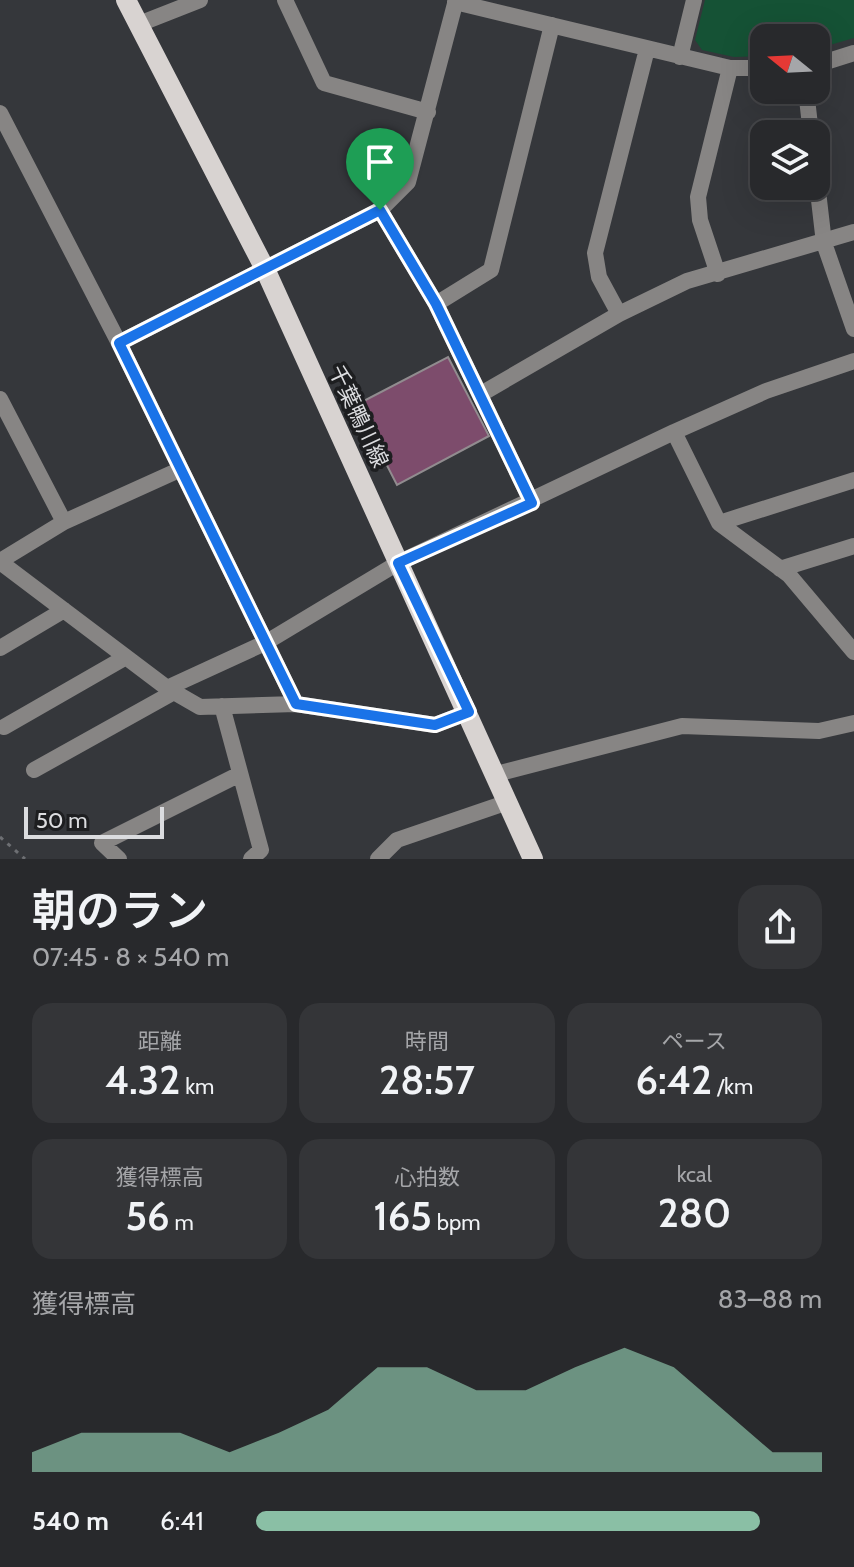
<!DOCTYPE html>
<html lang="ja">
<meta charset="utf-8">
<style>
:root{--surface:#28292c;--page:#343538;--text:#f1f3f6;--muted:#a5a6a9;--line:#444548;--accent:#8abfa5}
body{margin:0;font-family:Cabin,"Noto Sans JP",sans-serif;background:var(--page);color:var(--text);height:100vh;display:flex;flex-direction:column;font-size:30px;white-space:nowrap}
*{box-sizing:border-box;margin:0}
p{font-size:26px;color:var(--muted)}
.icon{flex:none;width:44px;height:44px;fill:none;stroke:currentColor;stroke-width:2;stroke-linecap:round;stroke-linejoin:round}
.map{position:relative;height:859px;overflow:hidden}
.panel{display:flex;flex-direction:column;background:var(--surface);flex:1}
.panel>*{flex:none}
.needle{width:52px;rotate:288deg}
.controls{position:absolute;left:750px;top:24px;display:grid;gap:16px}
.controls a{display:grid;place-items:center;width:80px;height:80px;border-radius:16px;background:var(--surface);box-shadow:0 8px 32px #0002,0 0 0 2px var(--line);font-size:40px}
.scale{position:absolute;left:24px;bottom:20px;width:140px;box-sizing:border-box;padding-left:8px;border:4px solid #dbdcdf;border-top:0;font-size:22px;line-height:28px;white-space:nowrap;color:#dbdcdf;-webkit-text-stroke:6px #1d1e20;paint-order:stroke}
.pin{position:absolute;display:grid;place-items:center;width:68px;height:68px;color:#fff;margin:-82px -34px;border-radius:50% 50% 50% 0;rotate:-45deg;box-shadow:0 0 8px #0007}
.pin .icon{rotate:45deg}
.round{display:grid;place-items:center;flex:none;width:84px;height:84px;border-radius:24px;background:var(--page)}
.head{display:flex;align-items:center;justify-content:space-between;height:136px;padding:0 32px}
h1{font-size:44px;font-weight:600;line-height:60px}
.metrics{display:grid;grid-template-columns:repeat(3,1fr);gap:12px;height:136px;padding:8px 32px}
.metrics div{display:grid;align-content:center;border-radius:20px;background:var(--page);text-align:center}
.metrics b{font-size:40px;font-weight:600}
.metrics small{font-size:22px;font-weight:400}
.metrics p{font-size:22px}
.chart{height:224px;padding:16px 32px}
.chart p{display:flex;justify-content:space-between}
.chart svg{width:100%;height:144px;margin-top:8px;fill:var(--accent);opacity:.7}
ul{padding:0 32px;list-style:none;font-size:26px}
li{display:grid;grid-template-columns:128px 96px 1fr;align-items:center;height:60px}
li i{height:20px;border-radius:10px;background:var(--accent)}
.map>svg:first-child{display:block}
.green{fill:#155235}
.building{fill:#7d4c6c;stroke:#918c8f;stroke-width:2}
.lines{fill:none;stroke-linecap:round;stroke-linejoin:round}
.path{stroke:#6d6f73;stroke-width:3;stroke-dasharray:4 6;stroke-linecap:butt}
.street{stroke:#878584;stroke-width:16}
.primary{stroke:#d8d3d1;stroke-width:20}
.route-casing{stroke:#fff;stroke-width:16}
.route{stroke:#1a73e8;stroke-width:10}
.labels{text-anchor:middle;stroke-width:7;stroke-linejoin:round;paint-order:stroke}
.street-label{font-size:22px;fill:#dbdcdf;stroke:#1d1e20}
</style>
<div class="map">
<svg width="854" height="859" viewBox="0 0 854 859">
<rect width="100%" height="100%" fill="#35373b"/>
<path class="green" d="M 705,0 L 854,0 L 854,38 L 816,49 L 816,38 L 764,38 L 764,56 L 734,57 L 702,50 L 695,40 Z"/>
<path class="building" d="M 448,357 L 489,436 L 397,485 L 356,405 Z"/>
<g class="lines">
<path class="path" d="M 0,837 L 25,859"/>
<path class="street" d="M 285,0 L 324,83 L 428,112
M 455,2 L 730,68 L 764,68
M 139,24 L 200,0
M 680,57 L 694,0
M 816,65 L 854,53
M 806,90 L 811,134
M 0,113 L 119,343 L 296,704
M 816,174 L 824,243 L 854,329
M 380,210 L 436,304 L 532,503
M 718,274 L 700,220 L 698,197 L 730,68
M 436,304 L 491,270 L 552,25
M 619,314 L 599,277 L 595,253 L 647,49
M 119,343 L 380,210 L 408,182 L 456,0
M 481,394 L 619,314 L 687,281 L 854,232
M 0,399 L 64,522
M 674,432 L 719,523 L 789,575 L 854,652
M 719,523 L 854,480
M 0,561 L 64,522 L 179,470
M 0,562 L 167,688 L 200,707 L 296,704 L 435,725 L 469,712
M 780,569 L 854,546
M 0,648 L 64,610
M 167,688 L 265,643 L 398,563 L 674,432 L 766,391 L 854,361
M 222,706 L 261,850 L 251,859
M 4,727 L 126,657
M 34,770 L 174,692
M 496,774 L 682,726 L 819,731 L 854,723
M 119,859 L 102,843 L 240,774
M 378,859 L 397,840 L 508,802"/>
<path class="primary" d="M 126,0 L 265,269 L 533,859"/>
</g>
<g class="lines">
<defs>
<path id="route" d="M 380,210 L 436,304 L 532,503 L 398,563 L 469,712 L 435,725 L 296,704 L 119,343 Z"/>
</defs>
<use href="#route" class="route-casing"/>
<use href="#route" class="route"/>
</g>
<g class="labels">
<g class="street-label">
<text transform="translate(359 416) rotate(65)" y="8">千葉鴨川線</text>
</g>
</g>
</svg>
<div class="controls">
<a><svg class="needle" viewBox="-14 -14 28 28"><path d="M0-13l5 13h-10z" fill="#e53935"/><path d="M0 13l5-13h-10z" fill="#a5a6a9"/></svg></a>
<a><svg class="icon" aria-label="layers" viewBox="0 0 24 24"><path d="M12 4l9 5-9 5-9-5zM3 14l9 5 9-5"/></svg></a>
</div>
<div class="scale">50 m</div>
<div class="pin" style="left:380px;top:210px;background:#1e9e55"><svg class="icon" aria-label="arrive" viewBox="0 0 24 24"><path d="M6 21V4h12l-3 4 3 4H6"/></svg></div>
</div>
<section class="panel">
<div class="head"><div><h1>朝のラン</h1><p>07:45 · 8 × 540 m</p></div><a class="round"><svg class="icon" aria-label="share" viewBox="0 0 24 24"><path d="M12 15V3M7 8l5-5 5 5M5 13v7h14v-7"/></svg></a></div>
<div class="metrics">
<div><p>距離</p><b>4.32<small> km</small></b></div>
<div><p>時間</p><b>28:57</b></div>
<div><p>ペース</p><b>6:42<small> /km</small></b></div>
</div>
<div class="metrics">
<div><p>獲得標高</p><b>56<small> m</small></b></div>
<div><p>心拍数</p><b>165<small> bpm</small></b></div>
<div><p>kcal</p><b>280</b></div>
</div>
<div class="chart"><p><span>獲得標高</span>83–88 m</p>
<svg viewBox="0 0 160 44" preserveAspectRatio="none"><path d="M0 44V38L10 32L20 32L30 32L40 38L50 32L60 25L70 12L80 12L90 19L100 19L110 12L120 6L130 12L140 25L150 38L160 38V44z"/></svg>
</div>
<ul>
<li><b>540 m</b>6:41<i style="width:89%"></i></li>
</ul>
</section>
